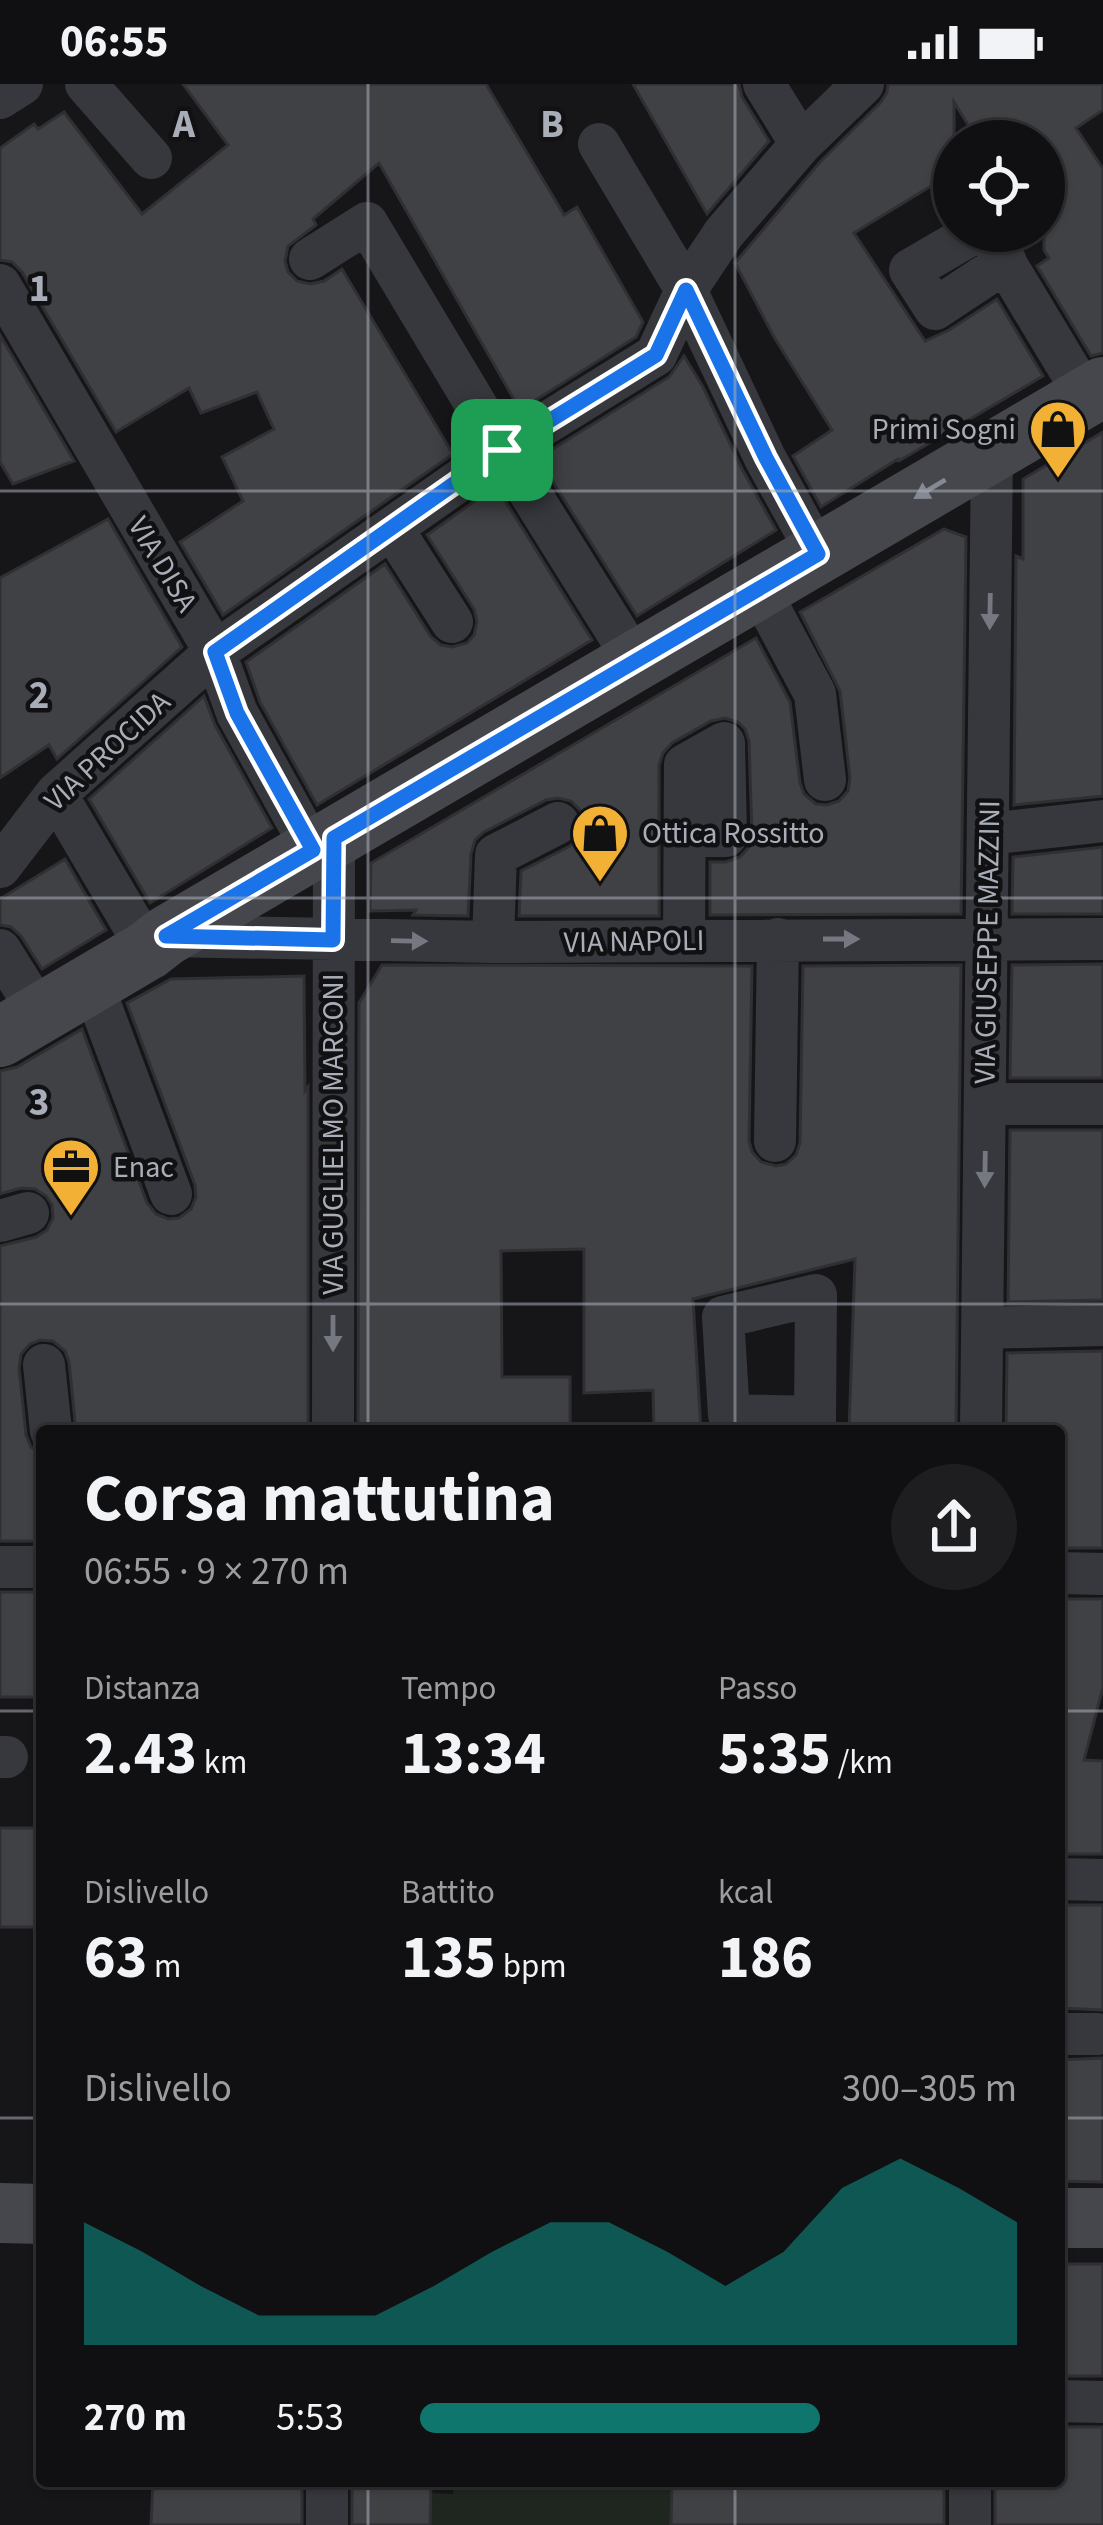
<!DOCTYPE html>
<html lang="it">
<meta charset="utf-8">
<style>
:root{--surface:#101012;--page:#1e1e20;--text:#f1f3f6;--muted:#9c9d9f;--line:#303032;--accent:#0f766e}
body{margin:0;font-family:"Source Sans 3",sans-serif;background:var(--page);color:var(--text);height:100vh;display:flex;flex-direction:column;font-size:45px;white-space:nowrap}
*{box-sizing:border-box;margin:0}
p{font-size:39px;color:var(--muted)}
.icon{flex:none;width:66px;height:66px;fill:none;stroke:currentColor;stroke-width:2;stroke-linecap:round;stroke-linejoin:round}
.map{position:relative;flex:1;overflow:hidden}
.sheet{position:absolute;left:36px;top:1341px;width:1029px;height:1062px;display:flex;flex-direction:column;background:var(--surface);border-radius:12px;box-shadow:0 3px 9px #0004,0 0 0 3px var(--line)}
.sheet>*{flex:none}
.fabs{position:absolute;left:933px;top:36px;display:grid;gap:24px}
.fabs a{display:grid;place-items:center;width:132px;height:132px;border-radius:50%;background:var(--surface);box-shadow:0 3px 9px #0004,0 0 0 3px var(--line);font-size:60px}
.pin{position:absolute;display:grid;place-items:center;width:102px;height:102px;color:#fff;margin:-51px;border-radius:24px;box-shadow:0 6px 18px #0006}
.round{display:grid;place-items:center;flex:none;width:126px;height:126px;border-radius:63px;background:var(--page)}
.headline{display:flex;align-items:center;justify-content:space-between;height:204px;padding:0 48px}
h1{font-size:66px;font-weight:700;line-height:90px}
.figures{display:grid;grid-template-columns:repeat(3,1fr);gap:18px;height:204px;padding:12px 48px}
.figures div{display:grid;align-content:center}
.figures b{font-size:60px;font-weight:700}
.figures small{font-size:33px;font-weight:400}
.figures p{font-size:33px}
.chart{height:336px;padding:24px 48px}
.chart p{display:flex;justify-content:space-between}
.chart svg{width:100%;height:216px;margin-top:12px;fill:var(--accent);opacity:.7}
ul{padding:0 48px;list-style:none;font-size:39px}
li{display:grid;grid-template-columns:192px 144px 1fr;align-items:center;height:90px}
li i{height:30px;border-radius:15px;background:var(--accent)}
.status{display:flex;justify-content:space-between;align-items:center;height:84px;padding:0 60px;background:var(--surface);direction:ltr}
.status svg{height:33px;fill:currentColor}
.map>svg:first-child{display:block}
.green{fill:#1e261f}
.building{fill:#404145;stroke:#303034;stroke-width:3}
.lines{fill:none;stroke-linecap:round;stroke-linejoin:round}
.street{stroke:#37383d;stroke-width:42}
.secondary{stroke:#45474d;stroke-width:60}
.oneway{fill:#858993}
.oneway2{fill:#757881}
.route-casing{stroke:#fff;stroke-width:24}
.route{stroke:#1a73e8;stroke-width:15}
.grid{fill:none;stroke:#a8adb8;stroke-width:3;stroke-opacity:0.55}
.labels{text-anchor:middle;stroke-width:9;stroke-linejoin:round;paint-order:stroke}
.poi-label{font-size:30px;fill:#a8adb8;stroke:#111113;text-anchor:start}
.street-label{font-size:30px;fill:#a8adb8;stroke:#111113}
.grid-label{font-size:39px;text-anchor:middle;font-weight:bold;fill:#a8adb8;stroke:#111113;stroke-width:9;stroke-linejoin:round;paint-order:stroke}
</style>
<div class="status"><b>06:55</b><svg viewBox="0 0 49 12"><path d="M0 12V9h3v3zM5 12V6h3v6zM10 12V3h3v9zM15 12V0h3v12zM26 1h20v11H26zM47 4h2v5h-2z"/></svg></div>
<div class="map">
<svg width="1103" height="2441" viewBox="0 0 1103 2441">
<rect width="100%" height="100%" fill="#161618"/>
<path class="green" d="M 453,2397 L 672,2397 L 671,2441 L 430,2441 L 431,2409 L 453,2410 Z"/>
<path class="building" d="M 183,0 L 486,0 L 564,131 L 577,123 L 643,238 L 636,253 L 520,326 L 379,79 L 313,135 L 316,141 L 288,162 L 285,177 L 288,188 L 297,197 L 310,200 L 324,197 L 342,185 L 453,370 L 223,531 L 180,458 L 243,417 L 222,373 L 274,345 L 257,308 L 201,329 L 189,304 L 116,348 L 22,188 L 12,178 L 0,176 L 0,64 L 34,40 L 38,45 L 64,28 L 142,130 L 228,61 Z
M 633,0 L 739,0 L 742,13 L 769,57 L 707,130 Z
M 888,0 L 1103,0 L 1103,26 L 1076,44 L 1103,85 L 1103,269 L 1091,272 L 1037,182 L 1049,174 L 1044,166 L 1044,57 L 978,57 L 954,18 L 954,88 L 854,149 L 925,257 L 949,246 L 997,215 L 1043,292 L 899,377 L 898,375 L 821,423 L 793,372 L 832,346 L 774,253 L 735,179 L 820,78 L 881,18 L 887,8 Z
M 0,251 L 74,377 L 13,400 L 0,378 Z
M 684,272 L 703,303 L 742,385 L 776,446 L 637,532 L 538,374 L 669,293 Z
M 1103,348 L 1103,712 L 1014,721 L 1016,472 L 1023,475 L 1023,395 Z
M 496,402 L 592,556 L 317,721 L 260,618 L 246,578 L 385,480 L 431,553 L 441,561 L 452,563 L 467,559 L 474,551 L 477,538 L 474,525 L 427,451 Z
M 108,435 L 182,563 L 57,675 L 49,661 L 0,694 L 0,494 Z
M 944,445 L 966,453 L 961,830 L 710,831 L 710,778 L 726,778 L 740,773 L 749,763 L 752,751 L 749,657 L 745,645 L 738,638 L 725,634 L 711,637 L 672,659 L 663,669 L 659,681 L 659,832 L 519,832 L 521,787 L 570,762 L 580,752 L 583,739 L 580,726 L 571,717 L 558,714 L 546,716 L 484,748 L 475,756 L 471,770 L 468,832 L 413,831 L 416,826 L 370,827 L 371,779 L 756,554 L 790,618 L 800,699 L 804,710 L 816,720 L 827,721 L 839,717 L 848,707 L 850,694 L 840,607 L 800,528 Z
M 204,612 L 215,641 L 272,744 L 150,819 L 89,715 Z
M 1103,763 L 1103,830 L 1012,830 L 1013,773 Z
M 65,775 L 106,846 L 42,885 L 21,852 L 11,843 L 0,841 L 0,815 Z
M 1103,880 L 1103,994 L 1010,994 L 1012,881 Z
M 382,881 L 752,882 L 749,1057 L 752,1068 L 761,1078 L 776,1082 L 786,1080 L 796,1071 L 800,1059 L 803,882 L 961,881 L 956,1347 L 849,1347 L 855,1175 L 693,1215 L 701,1347 L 654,1347 L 653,1306 L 584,1309 L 584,1165 L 501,1167 L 502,1293 L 570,1293 L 570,1347 L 358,1347 L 359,919 Z
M 304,892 L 305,1007 L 308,1003 L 308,1347 L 76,1347 L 69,1278 L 65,1267 L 53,1257 L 40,1256 L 30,1260 L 21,1270 L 19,1284 L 26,1351 L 31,1363 L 41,1370 L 42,1457 L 0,1457 L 0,1162 L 36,1153 L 47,1146 L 53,1134 L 52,1121 L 46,1112 L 35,1105 L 21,1104 L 0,1110 L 0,987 L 17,983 L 82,945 L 147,1119 L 156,1130 L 168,1135 L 179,1134 L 191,1125 L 196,1113 L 195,1101 L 127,919 L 171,895 Z
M 1010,1046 L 1103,1046 L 1103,1216 L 1008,1218 Z
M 1103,1267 L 1103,1464 L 1059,1464 L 1059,1347 L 1006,1347 L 1007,1269 Z
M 0,1508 L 42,1508 L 42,1613 L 0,1613 Z
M 1059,1515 L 1103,1515 L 1103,1603 L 1084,1676 L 1103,1677 L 1103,1770 L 1059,1770 Z
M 0,1744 L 42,1744 L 42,1843 L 0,1843 Z
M 1059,1821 L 1103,1821 L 1103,1926 L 1059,1924 Z
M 1103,1974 L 1103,2098 L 1059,2097 L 1059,1976 Z
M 1059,2180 L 1103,2180 L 1103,2292 L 1059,2292 Z
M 1059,2343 L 1103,2343 L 1103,2441 L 995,2441 L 995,2397 L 1059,2397 Z
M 153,2397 L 302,2397 L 302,2441 L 151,2441 Z
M 352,2397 L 431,2397 L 430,2441 L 352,2441 Z
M 672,2397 L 944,2397 L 944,2441 L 671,2441 Z"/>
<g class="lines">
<path class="street" d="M 86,0 L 151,74
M 764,0 L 801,60
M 0,14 L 22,0
M 599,60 L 686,206 L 765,374 L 818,470
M 977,147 L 910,186 L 935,225 L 1006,178
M 991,155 L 1086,313
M 310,175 L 367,139 L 503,366 L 635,577
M 0,201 L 215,568 L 237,629 L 313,766
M 392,444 L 452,538
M 759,505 L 815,610 L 825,696
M 56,710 L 148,866
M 988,750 L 1103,737
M 0,783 L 56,710 L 215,568 L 503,366 L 656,271 L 686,206 L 724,149 L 801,60 L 863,0
M 167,852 L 493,858 L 1103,855
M 684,857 L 685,681 L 724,659 L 726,752 L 684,752
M 493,858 L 496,771 L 558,739
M 0,866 L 40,930
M 92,899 L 171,1110
M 985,1020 L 1103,1020
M 775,1057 L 778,855
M 0,1137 L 28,1129
M 982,1244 L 1103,1241
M 44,1281 L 51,1347
M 333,1347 L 334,754
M 815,1347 L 815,1333 L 816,1211 L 723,1233 L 729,1331 L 815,1333
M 981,1347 L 992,368
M 0,1483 L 42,1483
M 1059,1489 L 1103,1490
M 0,1673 L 7,1673
M 1059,1795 L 1103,1796
M 1059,1950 L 1097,1950
M 1059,2317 L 1103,2318
M 327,2441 L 327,2397
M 970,2441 L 970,2397"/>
<path class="secondary" d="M 0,953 L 148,866 L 166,852 L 1103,303
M 0,2129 L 42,2130
M 1059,2134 L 1103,2134"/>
</g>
<defs><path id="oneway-solid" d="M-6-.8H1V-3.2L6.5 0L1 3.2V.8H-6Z" transform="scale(3)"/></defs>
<use class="oneway" href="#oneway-solid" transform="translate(930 405) rotate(149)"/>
<g class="oneway2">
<use href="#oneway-solid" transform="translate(990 527) rotate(91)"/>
<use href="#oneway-solid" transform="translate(841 855)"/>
<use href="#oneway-solid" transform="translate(409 857) rotate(1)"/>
<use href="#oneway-solid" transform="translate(985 1085) rotate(91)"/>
<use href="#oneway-solid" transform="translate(333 1249) rotate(90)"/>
</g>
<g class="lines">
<defs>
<path id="route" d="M 686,206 L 766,374 L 818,470 L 334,754 L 333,856 L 166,852 L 313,766 L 237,629 L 215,568 L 502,366 L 656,271 Z"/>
</defs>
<use href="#route" class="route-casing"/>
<use href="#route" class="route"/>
</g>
<path class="grid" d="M 368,0 L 368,1347M 735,0 L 735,1347M 0,407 L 1103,407M 0,814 L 1103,814M 0,1220 L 1103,1220M 0,1627 L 42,1627M 1059,1627 L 1103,1627M 0,2034 L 42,2034M 1059,2034 L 1103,2034M 368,2397 L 368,2441M 735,2397 L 735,2441"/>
<defs>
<symbol id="shop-pin" viewBox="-11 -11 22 30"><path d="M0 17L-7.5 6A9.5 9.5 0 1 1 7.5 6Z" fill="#f2b134" stroke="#111113"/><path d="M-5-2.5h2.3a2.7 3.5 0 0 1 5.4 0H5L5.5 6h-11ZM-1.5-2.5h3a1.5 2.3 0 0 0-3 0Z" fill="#111"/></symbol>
<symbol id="office-pin" viewBox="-11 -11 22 30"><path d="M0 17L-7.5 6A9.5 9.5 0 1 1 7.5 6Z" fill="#f2b134" stroke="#111113"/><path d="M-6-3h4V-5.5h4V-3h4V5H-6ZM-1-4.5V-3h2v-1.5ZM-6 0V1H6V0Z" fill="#111"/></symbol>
</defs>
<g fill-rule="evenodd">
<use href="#shop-pin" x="1025" y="312" width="66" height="90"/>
<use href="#shop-pin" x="567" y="716" width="66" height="90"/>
<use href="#office-pin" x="38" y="1050" width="66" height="90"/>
</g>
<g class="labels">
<g class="poi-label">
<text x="1016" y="355" text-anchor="end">Primi Sogni</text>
<text x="642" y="759">Ottica Rossitto</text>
<text x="113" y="1093">Enac</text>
</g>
<g class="street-label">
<text transform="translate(163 480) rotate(59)" y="10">VIA DISA</text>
<text transform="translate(107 667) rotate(-43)" y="10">VIA PROCIDA</text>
<text transform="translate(634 857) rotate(-1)" y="10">VIA NAPOLI</text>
<text transform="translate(987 858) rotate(-89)" y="10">VIA GIUSEPPE MAZZINI</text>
<text transform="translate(333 1050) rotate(-90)" y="10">VIA GUGLIELMO MARCONI</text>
</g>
</g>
<g class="grid-label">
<text x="184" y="53">A</text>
<text x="552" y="53">B</text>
<text x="39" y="217">1</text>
<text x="39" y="624">2</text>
<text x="39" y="1031">3</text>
</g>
</svg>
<div class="fabs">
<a><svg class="icon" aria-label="locate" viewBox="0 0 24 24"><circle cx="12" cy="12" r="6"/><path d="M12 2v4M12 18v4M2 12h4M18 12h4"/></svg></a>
</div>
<div class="pin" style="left:502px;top:366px;background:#1e9e55"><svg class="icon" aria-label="arrive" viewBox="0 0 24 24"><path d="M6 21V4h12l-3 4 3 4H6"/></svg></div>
<section class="sheet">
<div class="headline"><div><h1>Corsa mattutina</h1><p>06:55 · 9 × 270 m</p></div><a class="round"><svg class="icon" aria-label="share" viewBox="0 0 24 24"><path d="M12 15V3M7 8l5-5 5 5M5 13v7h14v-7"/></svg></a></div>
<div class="figures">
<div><p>Distanza</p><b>2.43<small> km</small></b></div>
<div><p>Tempo</p><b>13:34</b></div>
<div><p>Passo</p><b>5:35<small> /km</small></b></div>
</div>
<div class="figures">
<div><p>Dislivello</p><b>63<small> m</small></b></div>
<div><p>Battito</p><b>135<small> bpm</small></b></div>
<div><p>kcal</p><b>186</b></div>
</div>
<div class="chart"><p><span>Dislivello</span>300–305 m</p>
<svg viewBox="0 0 160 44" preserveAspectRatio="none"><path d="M0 44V19L10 25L20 32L30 38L40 38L50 38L60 32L70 25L80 19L90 19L100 25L110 32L120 25L130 12L140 6L150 12L160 19V44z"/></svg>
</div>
<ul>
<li><b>270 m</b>5:53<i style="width:67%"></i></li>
</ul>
</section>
</div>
